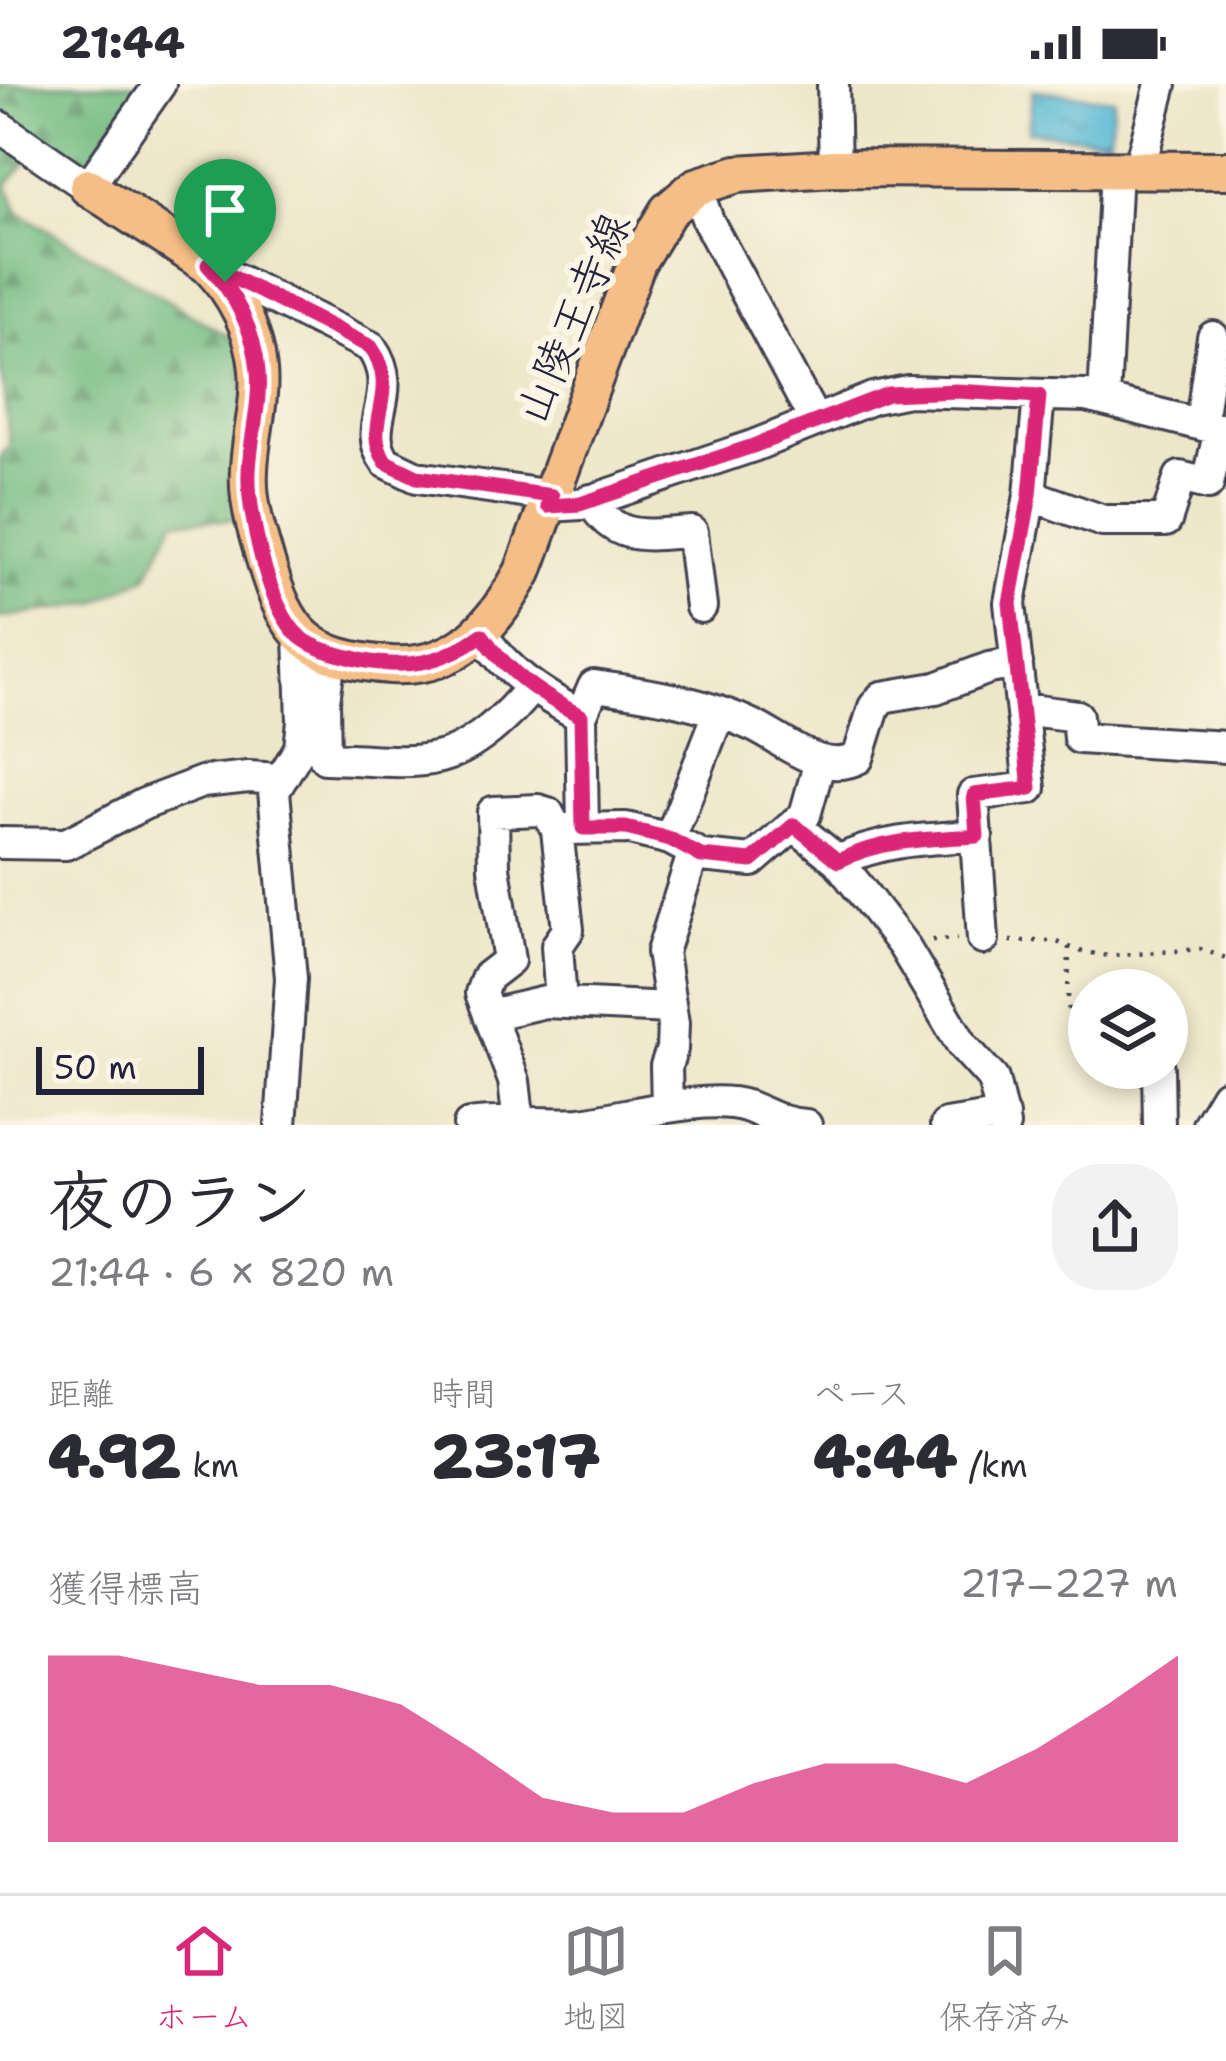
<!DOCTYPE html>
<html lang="ja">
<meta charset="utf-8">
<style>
:root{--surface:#fff;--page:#f2f2f3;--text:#2b2b33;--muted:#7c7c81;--line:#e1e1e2;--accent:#db2777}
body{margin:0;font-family:"Shantell Sans","Klee One",sans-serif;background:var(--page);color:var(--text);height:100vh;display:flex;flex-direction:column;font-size:45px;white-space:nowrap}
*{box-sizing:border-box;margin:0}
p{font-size:39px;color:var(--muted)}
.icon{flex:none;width:66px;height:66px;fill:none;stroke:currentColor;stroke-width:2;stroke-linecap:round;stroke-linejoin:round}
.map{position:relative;height:1041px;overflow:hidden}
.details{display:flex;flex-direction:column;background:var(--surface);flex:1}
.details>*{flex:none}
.tools{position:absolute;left:1068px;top:885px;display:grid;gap:24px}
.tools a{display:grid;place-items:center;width:120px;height:120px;border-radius:50%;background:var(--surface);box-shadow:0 6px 18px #0003;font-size:60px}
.scale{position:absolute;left:36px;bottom:30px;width:168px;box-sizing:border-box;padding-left:12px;border:6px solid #22223b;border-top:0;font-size:33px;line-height:42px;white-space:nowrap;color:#22223b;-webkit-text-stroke:9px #fcf5e5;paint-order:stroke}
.pin{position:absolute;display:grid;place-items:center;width:102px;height:102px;color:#fff;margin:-123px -51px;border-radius:50% 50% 50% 0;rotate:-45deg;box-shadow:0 0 12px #0007}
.pin .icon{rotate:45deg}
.round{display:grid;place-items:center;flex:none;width:126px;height:126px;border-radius:48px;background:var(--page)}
.head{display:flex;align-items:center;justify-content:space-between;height:204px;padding:0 48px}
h1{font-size:66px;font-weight:800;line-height:90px}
.metrics{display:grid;grid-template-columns:repeat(3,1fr);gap:18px;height:204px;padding:12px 48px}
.metrics div{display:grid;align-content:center}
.metrics b{font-size:60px;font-weight:800}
.metrics small{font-size:33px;font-weight:400}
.metrics p{font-size:33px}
.chart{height:336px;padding:24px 48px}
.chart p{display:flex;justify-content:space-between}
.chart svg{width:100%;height:216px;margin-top:12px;fill:var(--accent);opacity:.7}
.status{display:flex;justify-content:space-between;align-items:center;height:84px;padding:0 60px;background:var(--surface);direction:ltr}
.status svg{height:33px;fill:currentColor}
.tabs{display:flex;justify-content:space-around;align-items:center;height:168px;border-top:3px solid var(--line);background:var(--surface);font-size:33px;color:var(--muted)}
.tabs a{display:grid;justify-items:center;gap:6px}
.tabs .active{color:var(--accent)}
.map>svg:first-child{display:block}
.forest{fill:url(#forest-firs);stroke:#4a6f5e;stroke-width:3}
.water{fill:url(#water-ripples);stroke:#3c6e88;stroke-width:3}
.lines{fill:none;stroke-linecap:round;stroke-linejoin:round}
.minor-casing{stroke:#403f50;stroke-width:36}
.major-casing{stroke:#403f50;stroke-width:42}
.path{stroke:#403f50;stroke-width:4.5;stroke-dasharray:3 9;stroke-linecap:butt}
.minor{stroke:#fff;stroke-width:30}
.major{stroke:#f6be87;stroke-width:36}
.route-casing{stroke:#fff;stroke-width:24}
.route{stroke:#db2777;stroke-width:15}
.labels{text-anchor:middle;stroke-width:12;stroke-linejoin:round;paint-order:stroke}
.street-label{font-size:45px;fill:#22223b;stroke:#fcf5e5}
</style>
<div class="status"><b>21:44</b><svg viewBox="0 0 49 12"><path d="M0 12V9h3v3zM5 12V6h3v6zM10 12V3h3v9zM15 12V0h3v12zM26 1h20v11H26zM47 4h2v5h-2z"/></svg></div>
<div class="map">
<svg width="1226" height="1041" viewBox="0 0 1226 1041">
<defs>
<pattern id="forest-firs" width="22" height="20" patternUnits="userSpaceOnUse" patternTransform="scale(3)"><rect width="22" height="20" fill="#73bc82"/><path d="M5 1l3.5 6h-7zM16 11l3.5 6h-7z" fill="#5e986c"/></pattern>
<pattern id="water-ripples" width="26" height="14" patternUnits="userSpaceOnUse" patternTransform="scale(3)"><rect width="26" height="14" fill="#56b9d5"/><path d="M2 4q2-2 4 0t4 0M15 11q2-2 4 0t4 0" fill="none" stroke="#4796ae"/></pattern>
</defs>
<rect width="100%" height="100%" fill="#fcf5e5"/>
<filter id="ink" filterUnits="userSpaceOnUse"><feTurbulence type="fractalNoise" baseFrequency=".00833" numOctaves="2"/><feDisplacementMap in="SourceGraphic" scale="24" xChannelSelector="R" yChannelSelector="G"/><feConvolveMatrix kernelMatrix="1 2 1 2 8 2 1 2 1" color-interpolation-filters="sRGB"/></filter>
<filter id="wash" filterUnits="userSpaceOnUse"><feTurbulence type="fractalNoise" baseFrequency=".004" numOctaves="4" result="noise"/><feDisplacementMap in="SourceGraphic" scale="48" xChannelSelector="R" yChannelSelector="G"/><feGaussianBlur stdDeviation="2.7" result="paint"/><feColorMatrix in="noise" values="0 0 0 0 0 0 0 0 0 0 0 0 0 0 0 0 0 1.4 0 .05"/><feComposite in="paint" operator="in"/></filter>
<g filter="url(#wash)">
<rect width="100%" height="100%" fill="#ede6c8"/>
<path class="forest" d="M 0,0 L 139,0 L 88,82 L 46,54 L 7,101 L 18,128 L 243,261 L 243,436 L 175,436 L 147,492 L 95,519 L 0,534 L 0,374 L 10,361 L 0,277 Z"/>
<path class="water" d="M 1033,6 L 1114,15 L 1109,56 L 1028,47 Z"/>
</g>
<g filter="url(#ink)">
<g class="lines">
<defs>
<path id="minor" d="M 833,0 L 835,84
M 0,43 L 88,103 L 160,0
M 1139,86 L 1161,0
M 696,103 L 708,137 L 815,337
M 210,182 L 371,263 C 404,310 358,340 386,378 L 417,393 L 552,412
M 1104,315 L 1116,86
M 1201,339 L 1213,253
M 1030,411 L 1103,437 L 1166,437 L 1180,393 L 1208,400 L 1220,345
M 591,416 C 615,460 649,450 692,448 L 701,523
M 548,422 L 581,420 L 753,362 L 873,314 L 908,307 L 1087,312 L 1226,347
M 482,551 C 509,590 539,609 581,632
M 331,567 L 324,617 L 325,674 C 361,674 405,682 440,673 C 472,665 511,630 530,604
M 1022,625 L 1077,632 L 1079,654 L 1226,663
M 794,741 L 838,777 L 903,861 L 963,962 L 993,995 L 1004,1041
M 583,744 L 581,632 L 594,602 C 651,610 704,618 756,643 C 787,659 824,692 858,674 L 874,623 L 882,613 L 936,604 L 989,584 L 1017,579
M 566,745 L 626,744 L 670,755 L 702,772 L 752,777 L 805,731 L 820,677
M 670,755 L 719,629
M 0,759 L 66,760 L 144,720 L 202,698 L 249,693 L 279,695
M 838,777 C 884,755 927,755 977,752
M 983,855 L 973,711 L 1030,704 L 1010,519 L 1030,411 L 1039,312
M 489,931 L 545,918 L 670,924
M 1158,984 L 1159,1041
M 667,1023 L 666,982 L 672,965 L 673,939 L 662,868 L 694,767
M 281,1041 L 291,894 L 274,707 L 300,664 L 303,637 L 300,553
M 469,1041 C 505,1036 543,1041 580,1039 C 624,1034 704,1009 746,1022 C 769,1030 778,1039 806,1041
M 519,1041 L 514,997 L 481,909 L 487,893 L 509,876 L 494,784 L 493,728 L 538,726 L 548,729 L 557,746 L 568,846 L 557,862 L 561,918
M 946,1041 L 1003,1032
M 1208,1041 L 1226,1011"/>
<path id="major" d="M 88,103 L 208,181 C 235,208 255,247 258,286 C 261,319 250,353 249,386 C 247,417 256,445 265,475 C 287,551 308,575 391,581 C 458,585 493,542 523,488 L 637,178 L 668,127 L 696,103 L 737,90 L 835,84 L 1226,86"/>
</defs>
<use href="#minor" class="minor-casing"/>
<use href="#major" class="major-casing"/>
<path class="path" d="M 932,856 L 957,855
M 1010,857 L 1055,857 L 1079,867 L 1109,872 L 1200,865 L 1226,874
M 1069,863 L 1068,921 L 1074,954 L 1089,956"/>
<use href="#minor" class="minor"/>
<use href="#major" class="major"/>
</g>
</g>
<g class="lines" filter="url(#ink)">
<defs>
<path id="route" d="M 208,181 L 371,263 C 403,310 359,340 386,378 L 417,393 L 552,412 L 548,422 L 580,420 L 753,362 L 888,310 L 956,307 L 1039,312 L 1030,411 L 1010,519 L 1030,704 L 974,711 L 977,752 C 927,755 884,755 838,777 L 794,741 L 752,777 L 701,772 L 670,755 L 626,744 L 583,744 L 581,632 C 539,610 509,590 482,551 C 443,579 407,586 361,576 C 341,571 316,566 300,553 C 269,527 247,428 249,388 C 250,355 261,321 258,287 C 255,248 235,209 208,181 Z"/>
</defs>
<use href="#route" class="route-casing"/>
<use href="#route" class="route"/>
</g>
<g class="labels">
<g class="street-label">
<text transform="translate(572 234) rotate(-67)" y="16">山陵王寺線</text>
</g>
</g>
</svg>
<div class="tools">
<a><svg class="icon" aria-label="layers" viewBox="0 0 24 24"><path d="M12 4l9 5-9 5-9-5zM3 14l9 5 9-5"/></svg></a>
</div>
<div class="scale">50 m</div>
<div class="pin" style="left:225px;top:198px;background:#1e9e55"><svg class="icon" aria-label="arrive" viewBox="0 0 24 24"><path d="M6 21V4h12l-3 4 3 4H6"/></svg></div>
</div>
<section class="details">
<div class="head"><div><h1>夜のラン</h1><p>21:44 · 6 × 820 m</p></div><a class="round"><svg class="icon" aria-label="share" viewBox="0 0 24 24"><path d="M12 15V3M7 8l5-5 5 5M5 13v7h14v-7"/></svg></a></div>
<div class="metrics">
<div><p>距離</p><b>4.92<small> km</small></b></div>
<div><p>時間</p><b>23:17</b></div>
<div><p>ペース</p><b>4:44<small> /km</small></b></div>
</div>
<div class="chart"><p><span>獲得標高</span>217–227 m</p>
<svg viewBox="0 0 160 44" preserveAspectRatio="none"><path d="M0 44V6L10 6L20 9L30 12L40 12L50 16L60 25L70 35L80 38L90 38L100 32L110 28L120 28L130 32L140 25L150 16L160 6V44z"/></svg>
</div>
</section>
<nav class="tabs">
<a class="active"><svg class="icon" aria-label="home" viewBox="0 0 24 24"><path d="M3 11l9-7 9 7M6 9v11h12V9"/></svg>ホーム</a>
<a><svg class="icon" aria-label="map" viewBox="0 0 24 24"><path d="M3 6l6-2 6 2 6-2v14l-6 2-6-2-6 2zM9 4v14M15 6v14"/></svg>地図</a>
<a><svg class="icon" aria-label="saved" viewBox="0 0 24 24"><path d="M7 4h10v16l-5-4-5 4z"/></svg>保存済み</a>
</nav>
